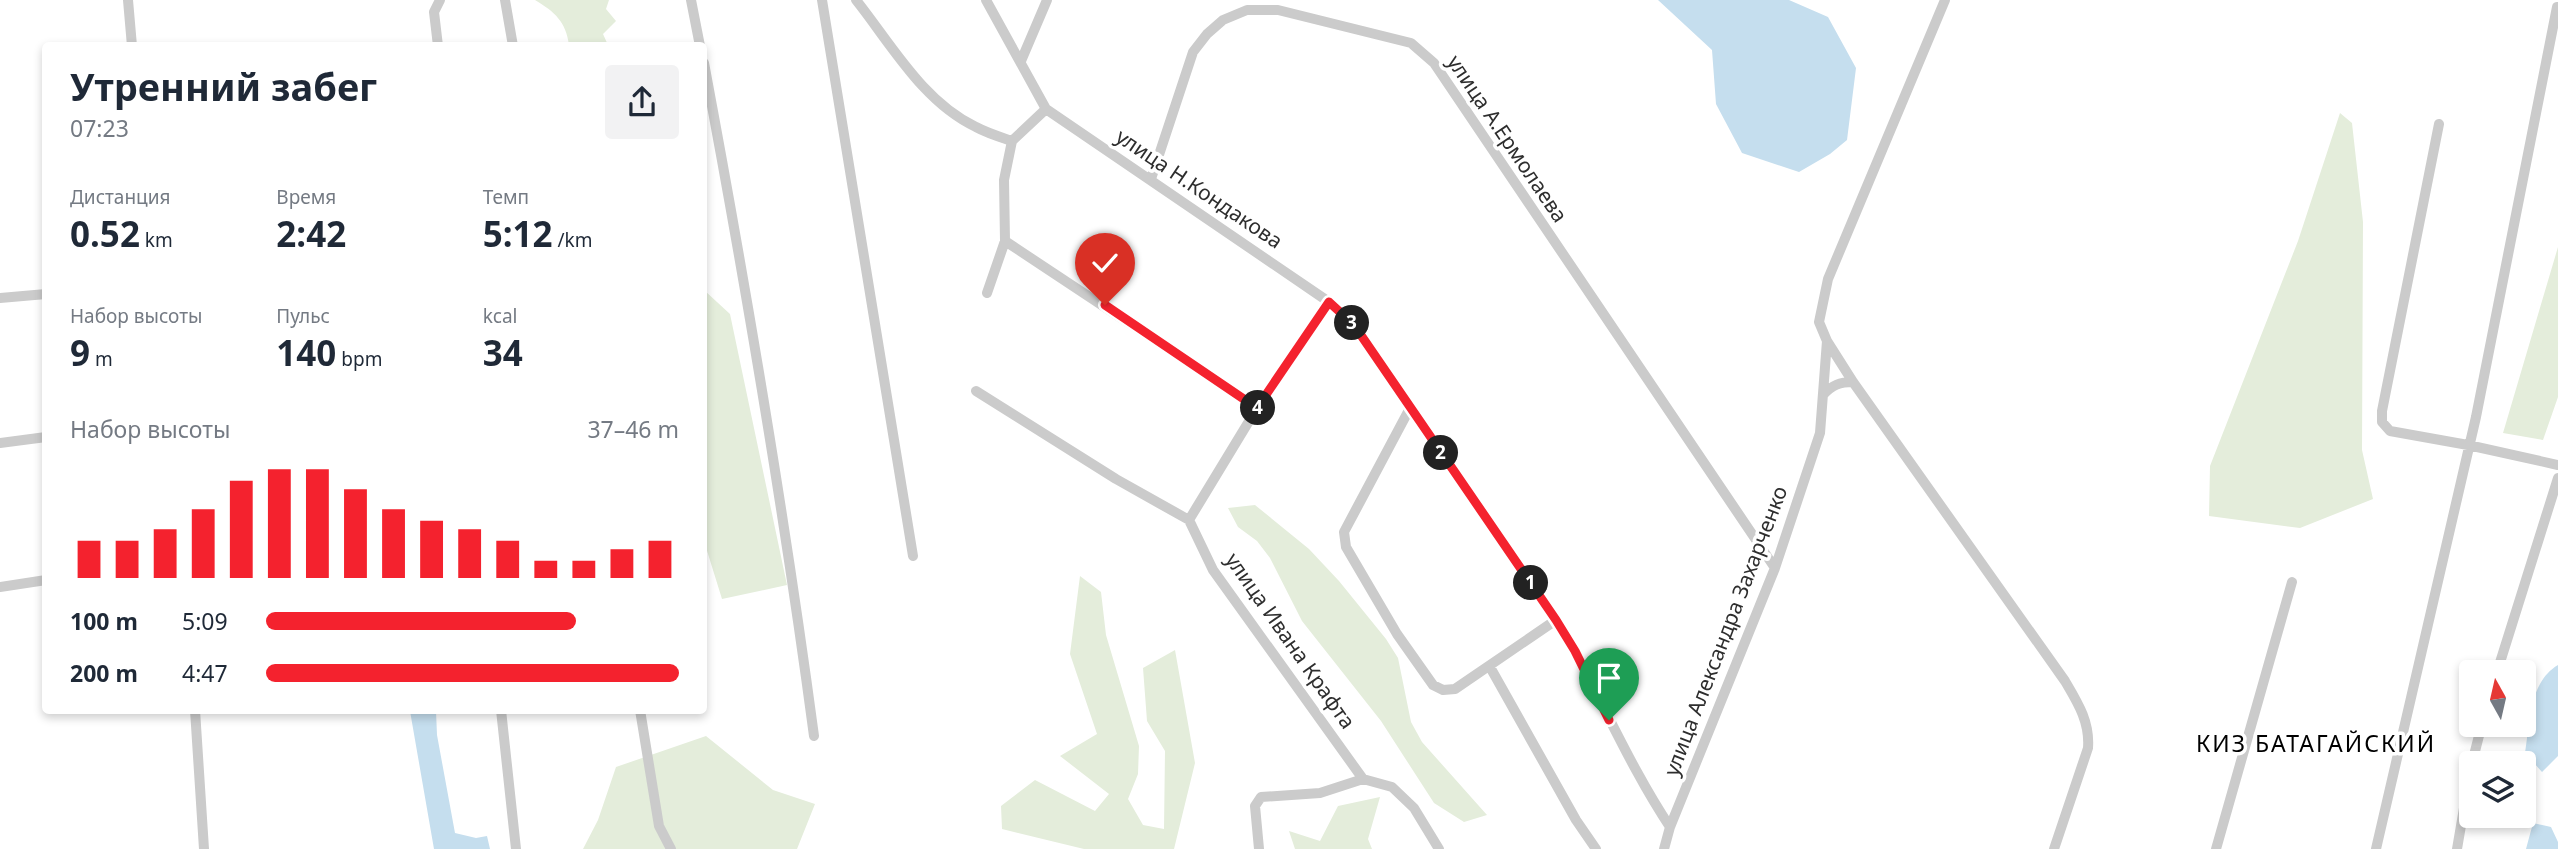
<!DOCTYPE html>
<html lang="ru">
<meta charset="utf-8">
<style>
:root{--surface:#fff;--page:#f2f2f3;--text:#1f2937;--muted:#747a83;--accent:#f4222e}
body{margin:0;font-family:"Noto Sans",sans-serif;background:var(--page);color:var(--text);height:100vh;display:flex;flex-direction:column;font-size:26px;white-space:nowrap}
*{box-sizing:border-box;margin:0}
p{font-size:23px;color:var(--muted)}
.icon{flex:none;width:38px;height:38px;fill:none;stroke:currentColor;stroke-width:2;stroke-linecap:round;stroke-linejoin:round}
.map{position:relative;flex:1;overflow:hidden}
.details{position:absolute;left:42px;top:42px;width:665px;height:672px;display:flex;flex-direction:column;background:var(--surface);border-radius:7px;box-shadow:0 4px 10px #0003}
.details>*{flex:none}
.needle{width:46px;rotate:352deg}
.controls{position:absolute;left:2459px;top:660px;display:grid;gap:14px}
.controls a{display:grid;place-items:center;width:77px;height:77px;border-radius:7px;background:var(--surface);box-shadow:0 4px 10px #0003;font-size:35px}
.pin{position:absolute;display:grid;place-items:center;width:60px;height:60px;color:#fff;margin:-72px -30px;border-radius:50% 50% 50% 0;rotate:-45deg;box-shadow:0 0 7px #0007}
.pin .icon{rotate:45deg}
.km{position:absolute;width:35px;height:35px;margin:-18px;border-radius:50%;background:#222;color:#fff;font-size:19px;line-height:35px;text-align:center}
.round{display:grid;place-items:center;flex:none;width:74px;height:74px;border-radius:7px;background:var(--page)}
.summary{display:flex;align-items:center;justify-content:space-between;height:119px;padding:0 28px}
h1{font-size:38px;font-weight:700;line-height:52px}
.figures{display:grid;grid-template-columns:repeat(3,1fr);gap:10px;height:119px;padding:7px 28px}
.figures div{display:grid;align-content:center}
.figures b{font-size:35px;font-weight:700}
.figures small{font-size:19px;font-weight:400}
.figures p{font-size:19px}
.chart{height:196px;padding:14px 28px}
.chart p{display:flex;justify-content:space-between}
.chart svg{width:100%;height:126px;margin-top:7px;stroke:var(--accent);stroke-width:6}
ul{padding:0 28px;list-style:none;font-size:23px}
li{display:grid;grid-template-columns:112px 84px 1fr;align-items:center;height:52px}
li i{height:18px;border-radius:9px;background:var(--accent)}
.map>svg:first-child{display:block}
.green{fill:#e4eddb}
.water{fill:#c5deee}
.lines{fill:none;stroke-linecap:round;stroke-linejoin:round}
.minor{stroke:#cbcbcb;stroke-width:10}
.route-casing{stroke:#fff;stroke-width:14}
.route{stroke:#f4222e;stroke-width:9}
.labels{text-anchor:middle;stroke-width:7;stroke-linejoin:round;paint-order:stroke}
.street-label{font-size:21px;fill:#2e2e2e;stroke:#fff}
.neighbourhood-label{font-size:23px;letter-spacing:2px;fill:#000;stroke:#fff}
</style>
<div class="map">
<svg width="2558" height="849" viewBox="0 0 2558 849">
<rect width="100%" height="100%" fill="#fff"/>
<path class="green" d="M 535,0 L 609,0 L 606,9 L 616,21 L 603,34 L 608,45 L 569,45 C 566,22 555,12 535,0 Z
M 2340,113 L 2352,123 L 2363,222 L 2362,450 L 2373,499 L 2300,528 L 2209,516 L 2210,466 L 2298,241 Z
M 2558,247 L 2558,397 L 2543,440 L 2503,433 Z
M 704,290 L 730,314 L 787,585 L 722,599 L 704,541 Z
M 1255,505 L 1309,549 L 1339,581 L 1386,639 L 1398,658 L 1411,722 L 1422,742 L 1487,815 L 1464,822 L 1434,803 L 1381,721 L 1302,621 L 1270,558 L 1257,541 L 1238,527 L 1228,508 Z
M 1080,576 L 1101,592 L 1106,635 L 1139,746 L 1138,774 L 1128,799 L 1143,825 L 1164,829 L 1165,751 L 1147,721 L 1143,668 L 1175,650 L 1195,763 L 1174,849 L 1084,849 L 1002,829 L 1001,806 L 1035,780 L 1095,811 L 1109,794 L 1060,756 L 1097,734 L 1070,654 Z
M 706,736 L 773,790 L 815,804 L 797,849 L 583,849 L 598,820 L 616,767 Z
M 1380,797 L 1368,839 L 1372,849 L 1295,849 L 1289,831 L 1320,841 L 1338,806 Z"/>
<path class="water" d="M 1658,0 L 1789,0 L 1828,17 L 1856,68 L 1847,140 L 1830,154 L 1799,172 L 1742,153 L 1716,104 L 1712,50 Z
M 2558,665 L 2558,756 L 2542,772 L 2525,753 C 2530,723 2529,682 2558,665 Z
M 410,711 L 436,711 L 437,735 L 455,833 L 476,838 L 487,836 L 490,849 L 434,849 Z
M 2533,823 L 2551,827 L 2558,842 L 2558,849 L 2526,849 Z"/>
<g class="lines">
<path class="minor" d="M 128,0 L 132,46
M 505,0 L 513,46
M 691,0 L 700,46
M 822,0 L 913,556
M 856,0 C 891,44 923,102 976,127 C 987,133 1000,137 1012,141 L 1046,109
M 986,0 L 1046,109 L 1329,302 L 1354,325 L 1556,620 C 1597,687 1626,761 1670,827
M 1945,0 L 1828,279 L 1819,322 L 1827,341 L 1853,382 L 2065,681 C 2078,703 2090,722 2088,748 L 2054,849
M 438,46 L 434,12 L 440,0
M 1021,61 L 1047,0
M 704,63 C 746,287 784,511 814,736
M 2439,124 L 2382,411 L 2382,422 L 2390,431 L 2468,445 L 2558,465
M 1151,179 L 1193,52 L 1207,34 L 1223,20 L 1247,10 L 1278,10 L 1411,43 L 1434,63 L 1775,568
M 1005,241 L 1257,408
M 987,293 L 1005,241 L 1004,180 L 1012,141
M 0,298 L 46,294
M 976,391 L 1116,479 L 1189,520 L 1213,570 L 1363,779 L 1392,787 L 1414,808 L 1439,849
M 1823,395 C 1832,385 1840,382 1853,382
M 1410,408 L 1344,532 L 1346,547 L 1397,634 L 1433,685 L 1443,690 L 1455,689 L 1556,620
M 0,443 L 46,437
M 1189,520 L 1257,408 L 1329,302
M 0,587 L 46,580
M 1490,667 L 1576,820 L 1596,849
M 2497,672 L 2558,478
M 195,710 L 204,849
M 501,710 L 516,849
M 640,710 L 659,826 L 671,849
M 2472,763 L 2482,724
M 1259,849 L 1255,806 L 1261,797 L 1320,793 L 1363,779
M 1664,849 L 1670,827 L 1775,568 L 1820,433 L 1827,341
M 2216,849 L 2292,582
M 2376,849 L 2476,417 L 2557,7
M 2457,849 L 2471,767"/>
</g>
<g class="lines">
<defs>
<path id="route" d="M 1105,305 L 1257,408 L 1329,302 L 1354,325 L 1556,620 L 1575,651 L 1609,720"/>
</defs>
<use href="#route" class="route-casing"/>
<use href="#route" class="route"/>
</g>
<g class="labels">
<g class="street-label">
<text transform="translate(1507 139) rotate(56)" y="7">улица А.Ермолаева</text>
<text transform="translate(1199 189) rotate(34)" y="7">улица Н.Кондакова</text>
<text transform="translate(1726 631) rotate(-69)" y="7">улица Александра Захарченко</text>
<text transform="translate(1290 641) rotate(55)" y="7">улица Ивана Крафта</text>
</g>
<g class="neighbourhood-label">
<text x="2316" y="752">КИЗ БАТАГАЙСКИЙ</text>
</g>
</g>
</svg>
<div class="controls">
<a><svg class="needle" viewBox="-14 -14 28 28"><path d="M0-13l5 13h-10z" fill="#e53935"/><path d="M0 13l5-13h-10z" fill="#747a83"/></svg></a>
<a><svg class="icon" aria-label="layers" viewBox="0 0 24 24"><path d="M12 4l9 5-9 5-9-5zM3 14l9 5 9-5"/></svg></a>
</div>
<div class="pin" style="left:1609px;top:720px;background:#1e9e55"><svg class="icon" aria-label="arrive" viewBox="0 0 24 24"><path d="M6 21V4h12l-3 4 3 4H6"/></svg></div>
<div class="pin" style="left:1105px;top:305px;background:#d93025"><svg class="icon" aria-label="check" viewBox="0 0 24 24"><path d="M5 12l5 5 9-10"/></svg></div>
<b class="km" style="left:1531px;top:583px">1</b>
<b class="km" style="left:1441px;top:453px">2</b>
<b class="km" style="left:1352px;top:323px">3</b>
<b class="km" style="left:1258px;top:408px">4</b>
<section class="details">
<div class="summary"><div><h1>Утренний забег</h1><p>07:23</p></div><a class="round"><svg class="icon" aria-label="share" viewBox="0 0 24 24"><path d="M12 15V3M7 8l5-5 5 5M5 13v7h14v-7"/></svg></a></div>
<div class="figures">
<div><p>Дистанция</p><b>0.52<small> km</small></b></div>
<div><p>Время</p><b>2:42</b></div>
<div><p>Темп</p><b>5:12<small> /km</small></b></div>
</div>
<div class="figures">
<div><p>Набор высоты</p><b>9<small> m</small></b></div>
<div><p>Пульс</p><b>140<small> bpm</small></b></div>
<div><p>kcal</p><b>34</b></div>
</div>
<div class="chart"><p><span>Набор высоты</span>37–46 m</p>
<svg viewBox="0 0 160 44" preserveAspectRatio="none"><path d="M5 44V31M15 44V31M25 44V27M35 44V20M45 44V10M55 44V6M65 44V6M75 44V13M85 44V20M95 44V24M105 44V27M115 44V31M125 44V38M135 44V38M145 44V34M155 44V31"/></svg>
</div>
<ul>
<li><b>100 m</b>5:09<i style="width:75%"></i></li>
<li><b>200 m</b>4:47<i style="width:100%"></i></li>
</ul>
</section>
</div>
